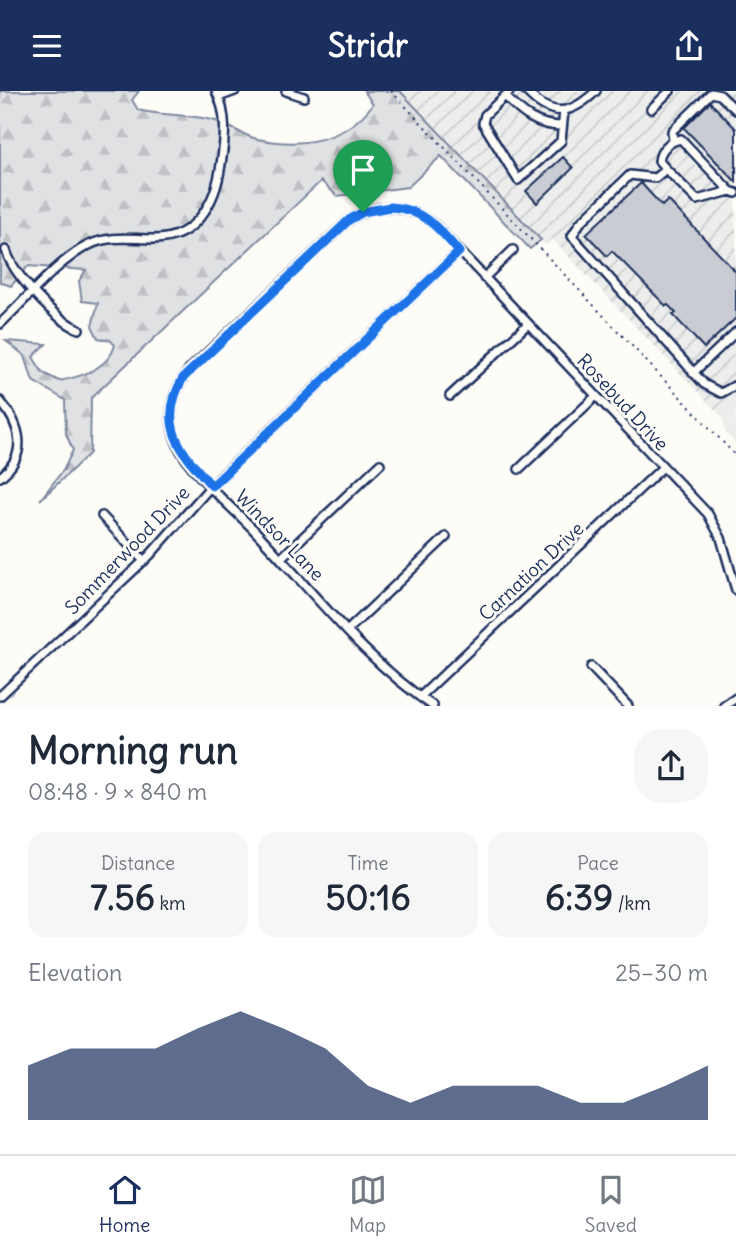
<!DOCTYPE html>
<meta charset="utf-8">
<style>
:root{--surface:#fff;--page:#f6f6f7;--text:#1f2937;--muted:#747a83;--line:#e0e1e3;--accent:#1b2f5e}
body{margin:0;font-family:Delius,sans-serif;background:var(--page);color:var(--text);height:100vh;display:flex;flex-direction:column;font-size:26px;white-space:nowrap}
*{box-sizing:border-box;margin:0}
p{font-size:23px;color:var(--muted)}
.icon{flex:none;width:38px;height:38px;fill:none;stroke:currentColor;stroke-width:2;stroke-linecap:round;stroke-linejoin:round}
.map{position:relative;height:615px;overflow:hidden}
.details{display:flex;flex-direction:column;background:var(--surface);flex:1}
.details>*{flex:none}
.pin{position:absolute;display:grid;place-items:center;width:60px;height:60px;color:#fff;margin:-72px -30px;border-radius:50% 50% 50% 0;rotate:-45deg;box-shadow:0 0 7px #0007}
.pin .icon{rotate:45deg}
.round{display:grid;place-items:center;flex:none;width:74px;height:74px;border-radius:28px;background:var(--page)}
.head{display:flex;align-items:center;justify-content:space-between;height:119px;padding:0 28px}
h1{font-size:38px;font-weight:700;line-height:52px}
.metrics{display:grid;grid-template-columns:repeat(3,1fr);gap:10px;height:119px;padding:7px 28px}
.metrics div{display:grid;align-content:center;border-radius:18px;background:var(--page);text-align:center}
.metrics b{font-size:35px;font-weight:700}
.metrics small{font-size:19px;font-weight:400}
.metrics p{font-size:19px}
.chart{height:196px;padding:14px 28px}
.chart p{display:flex;justify-content:space-between}
.chart svg{width:100%;height:126px;margin-top:7px;fill:var(--accent);opacity:.7}
header{display:flex;justify-content:space-between;align-items:center;height:91px;padding:0 28px;background:var(--accent);color:#fff;font-size:32px;font-weight:700}
.tab-bar{display:flex;justify-content:space-around;align-items:center;height:98px;border-top:2px solid var(--line);background:var(--surface);font-size:19px;color:var(--muted)}
.tab-bar a{display:grid;justify-items:center;gap:4px}
.tab-bar .selected{color:var(--accent)}
.map>svg:first-child{display:block}
.built{fill:#edeeec}
.industrial{fill:url(#industrial-furrows)}
.forest{fill:url(#forest-firs);stroke:#7e88a0;stroke-width:2}
.building{fill:#c9ccd3;stroke:#1b2f5e;stroke-width:2}
.lines{fill:none;stroke-linecap:round;stroke-linejoin:round}
.minor-casing{stroke:#1b2f5e;stroke-width:12}
.path{stroke:#1b2f5e;stroke-width:2;stroke-dasharray:2 5;stroke-linecap:butt}
.minor{stroke:#fdfcf7;stroke-width:7}
.route-casing{stroke:#fff;stroke-width:14}
.route{stroke:#1a73e8;stroke-width:9}
.labels{text-anchor:middle;stroke-width:6;stroke-linejoin:round;paint-order:stroke}
.street-label{font-size:19px;fill:#1b2f5e;stroke:#fdfcf7}
</style>
<header><svg class="icon" aria-label="menu" viewBox="0 0 24 24"><path d="M4 6h16M4 12h16M4 18h16"/></svg>Stridr<svg class="icon" aria-label="share" viewBox="0 0 24 24"><path d="M12 15V3M7 8l5-5 5 5M5 13v7h14v-7"/></svg></header>
<div class="map">
<svg width="736" height="615" viewBox="0 0 736 615">
<defs>
<pattern id="industrial-furrows" width="10" height="10" patternUnits="userSpaceOnUse" patternTransform="scale(1.75)"><rect width="10" height="10" fill="#edeeec"/><path d="M-1 1l2-2M0 10L10 0M9 11l2-2" fill="none" stroke="#cbcccd"/></pattern>
<pattern id="forest-firs" width="22" height="20" patternUnits="userSpaceOnUse" patternTransform="scale(1.75)"><rect width="22" height="20" fill="#e0e1e3"/><path d="M5 1l3.5 6h-7zM16 11l3.5 6h-7z" fill="#c0c1c5"/></pattern>
</defs>
<rect width="100%" height="100%" fill="#fdfcf7"/>
<filter id="ink" filterUnits="userSpaceOnUse"><feTurbulence type="fractalNoise" baseFrequency=".0143" numOctaves="2"/><feDisplacementMap in="SourceGraphic" scale="14" xChannelSelector="R" yChannelSelector="G"/><feConvolveMatrix kernelMatrix="1 2 1 2 8 2 1 2 1" color-interpolation-filters="sRGB"/></filter>
<g filter="url(#ink)">
<path class="built" d="M 736,313 L 736,353 L 725,341 L 722,326 Z"/>
<path class="industrial" d="M 400,0 L 736,0 L 736,129 L 733,128 L 736,132 L 736,313 L 722,326 L 552,148 L 545,154 Z"/>
<path class="forest" d="M 0,0 L 139,0 L 132,9 L 138,19 C 162,25 189,23 212,29 C 228,33 241,44 257,48 C 301,57 345,51 373,13 L 364,0 L 400,0 L 541,149 L 530,158 L 441,65 L 408,96 L 337,105 L 321,90 L 91,307 L 90,362 L 40,409 L 64,378 L 73,359 L 66,343 L 65,309 L 33,290 L 25,265 L 6,250 L 46,253 L 33,266 L 43,282 L 59,290 C 81,286 109,277 115,254 L 110,249 L 98,247 L 92,235 L 98,212 L 82,210 L 79,190 L 86,179 L 28,175 L 11,195 L 0,191 Z"/>
<path class="building" d="M 710,11 L 736,38 L 736,91 L 684,37 Z
M 563,66 L 573,77 L 537,112 L 526,100 Z
M 641,92 L 662,115 L 668,109 L 736,181 L 736,227 L 704,257 L 673,224 L 676,222 L 668,214 L 666,215 L 612,160 L 607,165 L 586,143 Z"/>
<g class="lines">
<defs>
<path id="minor" d="M 286,0 L 304,6
M 510,0 L 485,24 L 483,32 L 518,89 L 561,50 L 564,20
M 526,0 C 551,27 570,25 596,0
M 505,5 C 522,23 537,35 562,35
M 219,6 L 235,0
M 651,18 L 670,0
M 673,49 L 672,40 L 711,2 L 720,4 L 736,19
M 666,78 L 697,109 L 730,100
M 736,102 L 730,100 L 681,48 C 669,50 660,59 659,70 L 666,78 L 655,87 L 630,84 L 580,132 L 572,145 L 704,293 L 721,302 L 736,294
M 6,159 C 12,182 56,230 79,238
M 484,187 L 513,159
M 0,233 C 26,209 58,169 89,154 C 109,144 131,148 152,148 C 196,149 216,111 221,73 C 225,48 228,24 216,0
M 693,282 L 736,241
M 450,305 L 528,233
M 0,310 C 21,334 29,364 0,386
M 519,378 L 596,305
M 102,425 L 144,470
M 281,467 L 380,373
M 348,539 L 446,446
M 591,576 L 628,615
M 0,605 L 150,464 L 211,395 L 459,161
M 420,606 L 663,376
M 433,615 C 364,569 312,499 255,440 C 232,416 189,381 177,352 C 166,326 172,299 190,278 L 349,129 C 378,110 410,113 436,135 L 708,423 L 721,447 L 736,499
M 724,615 L 736,607"/>
</defs>
<use href="#minor" class="minor-casing"/>
<path class="path" d="M 391,0 L 736,365"/>
<use href="#minor" class="minor"/>
</g>
</g>
<g class="lines" filter="url(#ink)">
<defs>
<path id="route" d="M 390,116 C 422,117 440,138 459,161 L 212,395 C 181,361 156,334 183,287 L 349,129 L 363,121 Z"/>
</defs>
<use href="#route" class="route-casing"/>
<use href="#route" class="route"/>
</g>
<g class="labels">
<g class="street-label">
<text transform="translate(623 311) rotate(47)" y="7">Rosebud Drive</text>
<text transform="translate(280 444) rotate(46)" y="7">Windsor Lane</text>
<text transform="translate(127 459) rotate(-46)" y="7">Sommerwood Drive</text>
<text transform="translate(531 480) rotate(-43)" y="7">Carnation Drive</text>
</g>
</g>
</svg>
<div class="pin" style="left:363px;top:121px;background:#1e9e55"><svg class="icon" aria-label="arrive" viewBox="0 0 24 24"><path d="M6 21V4h12l-3 4 3 4H6"/></svg></div>
</div>
<section class="details">
<div class="head"><div><h1>Morning run</h1><p>08:48 · 9 × 840 m</p></div><a class="round"><svg class="icon" aria-label="share" viewBox="0 0 24 24"><path d="M12 15V3M7 8l5-5 5 5M5 13v7h14v-7"/></svg></a></div>
<div class="metrics">
<div><p>Distance</p><b>7.56<small> km</small></b></div>
<div><p>Time</p><b>50:16</b></div>
<div><p>Pace</p><b>6:39<small> /km</small></b></div>
</div>
<div class="chart"><p><span>Elevation</span>25–30 m</p>
<svg viewBox="0 0 160 44" preserveAspectRatio="none"><path d="M0 44V25L10 19L20 19L30 19L40 12L50 6L60 12L70 19L80 32L90 38L100 32L110 32L120 32L130 38L140 38L150 32L160 25V44z"/></svg>
</div>
</section>
<nav class="tab-bar">
<a class="selected"><svg class="icon" aria-label="home" viewBox="0 0 24 24"><path d="M3 11l9-7 9 7M6 9v11h12V9"/></svg>Home</a>
<a><svg class="icon" aria-label="map" viewBox="0 0 24 24"><path d="M3 6l6-2 6 2 6-2v14l-6 2-6-2-6 2zM9 4v14M15 6v14"/></svg>Map</a>
<a><svg class="icon" aria-label="saved" viewBox="0 0 24 24"><path d="M7 4h10v16l-5-4-5 4z"/></svg>Saved</a>
</nav>
